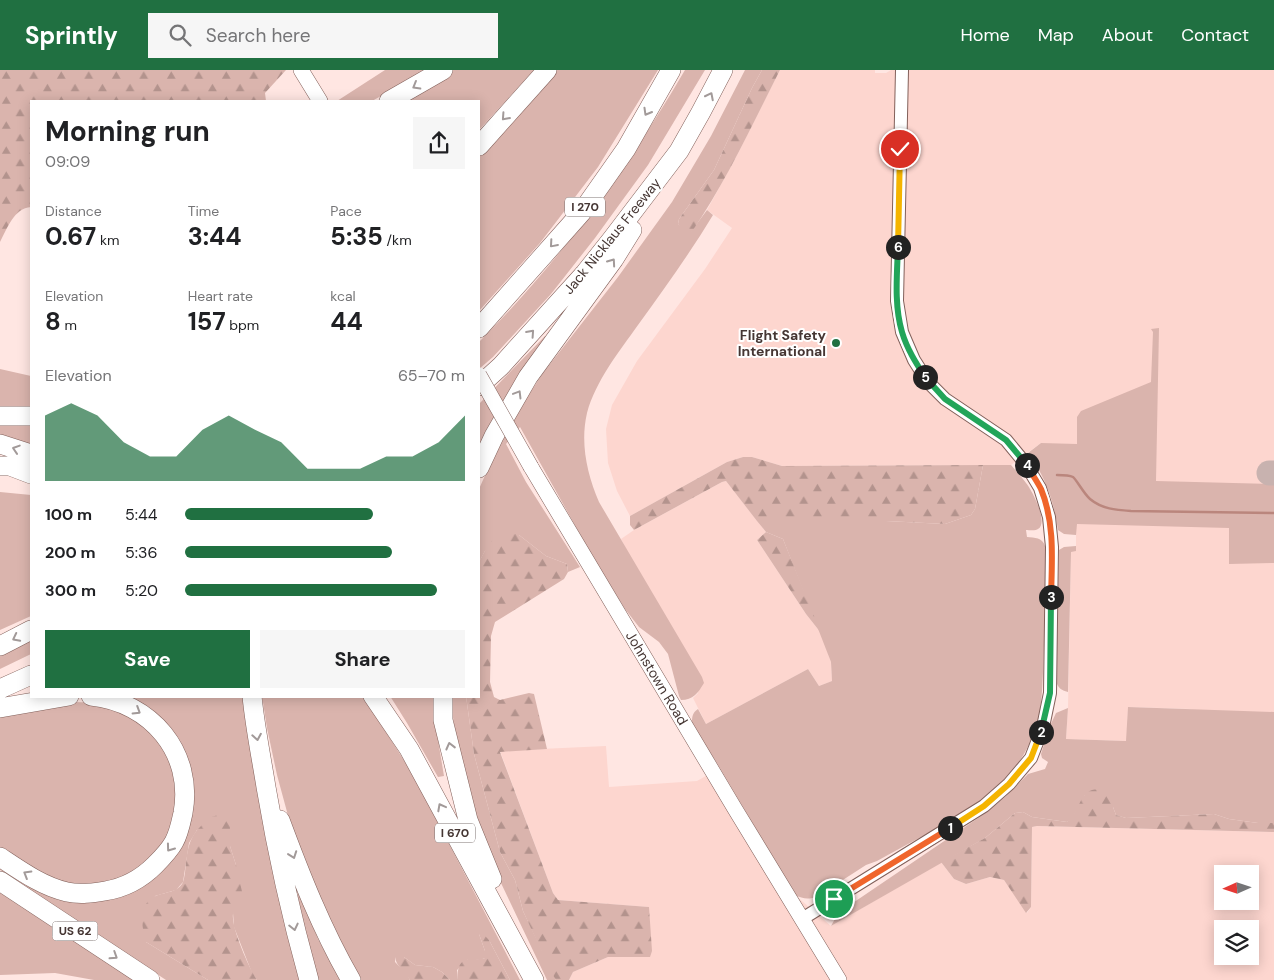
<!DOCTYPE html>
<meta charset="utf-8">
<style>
:root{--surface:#fff;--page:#f6f6f6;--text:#202124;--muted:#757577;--accent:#207041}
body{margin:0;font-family:"DM Sans",sans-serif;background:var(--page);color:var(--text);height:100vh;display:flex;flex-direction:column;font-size:19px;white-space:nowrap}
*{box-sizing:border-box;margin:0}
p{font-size:16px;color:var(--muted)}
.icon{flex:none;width:28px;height:28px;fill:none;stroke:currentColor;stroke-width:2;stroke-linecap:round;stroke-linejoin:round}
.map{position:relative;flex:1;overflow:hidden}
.panel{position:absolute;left:30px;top:30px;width:450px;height:598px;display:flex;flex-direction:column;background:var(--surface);border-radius:0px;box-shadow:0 2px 12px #0003}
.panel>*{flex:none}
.needle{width:32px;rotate:267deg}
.controls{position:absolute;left:1214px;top:795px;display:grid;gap:10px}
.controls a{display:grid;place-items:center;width:45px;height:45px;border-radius:0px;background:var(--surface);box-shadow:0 2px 12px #0003;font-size:25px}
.pin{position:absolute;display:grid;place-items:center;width:42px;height:42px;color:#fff;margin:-21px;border:2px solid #fff;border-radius:50%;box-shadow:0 1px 5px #0007}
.km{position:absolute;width:25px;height:25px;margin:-12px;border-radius:50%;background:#222;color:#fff;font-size:14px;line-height:25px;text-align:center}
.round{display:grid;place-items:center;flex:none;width:52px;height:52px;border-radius:0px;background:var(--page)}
.overview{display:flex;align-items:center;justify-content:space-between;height:85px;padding:0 15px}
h1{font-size:28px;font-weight:700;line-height:38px}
.stats{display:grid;grid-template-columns:repeat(3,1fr);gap:8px;height:85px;padding:5px 15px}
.stats div{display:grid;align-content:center}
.stats b{font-size:25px;font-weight:700}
.stats small{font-size:14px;font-weight:400}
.stats p{font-size:14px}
.chart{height:140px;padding:10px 15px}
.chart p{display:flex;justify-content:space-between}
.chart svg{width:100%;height:90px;margin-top:5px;fill:var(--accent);opacity:.7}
.cta{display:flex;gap:10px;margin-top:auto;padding:10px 15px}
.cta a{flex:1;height:58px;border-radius:0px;background:var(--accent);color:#fff;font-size:20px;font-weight:700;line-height:58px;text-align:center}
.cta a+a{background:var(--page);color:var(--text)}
ul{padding:0 15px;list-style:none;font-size:16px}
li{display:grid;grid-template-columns:80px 60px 1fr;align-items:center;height:38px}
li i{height:12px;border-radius:6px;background:var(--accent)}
header{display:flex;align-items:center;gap:30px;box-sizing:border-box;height:70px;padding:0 25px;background:var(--accent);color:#fff}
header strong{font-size:24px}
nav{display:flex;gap:28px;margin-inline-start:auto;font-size:18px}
.search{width:350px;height:45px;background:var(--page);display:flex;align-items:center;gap:12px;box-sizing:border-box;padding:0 18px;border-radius:0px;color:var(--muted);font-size:19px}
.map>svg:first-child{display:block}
.built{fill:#fdd6cf;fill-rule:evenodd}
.green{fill:#dab4ad}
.forest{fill:url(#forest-firs)}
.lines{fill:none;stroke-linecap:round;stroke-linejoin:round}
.stream{stroke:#ba867d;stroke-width:2.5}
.taxiway{stroke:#c8b2af;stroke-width:25}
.tertiary-casing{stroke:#82605a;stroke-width:14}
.secondary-casing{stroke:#82605a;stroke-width:16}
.motorway-casing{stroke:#82605a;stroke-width:20}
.tertiary{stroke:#fff;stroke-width:12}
.secondary{stroke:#fff;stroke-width:15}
.motorway{stroke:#fff;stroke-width:19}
.secondary-bridge-casing{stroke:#82605a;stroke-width:16;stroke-linecap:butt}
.secondary-bridge{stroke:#fff;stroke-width:15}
.oneway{stroke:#a29a99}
.split-1-casing{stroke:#fff;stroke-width:10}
.split-2-casing{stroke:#fff;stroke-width:10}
.split-3-casing{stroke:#fff;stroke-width:10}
.split-4-casing{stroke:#fff;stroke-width:10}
.split-5-casing{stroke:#fff;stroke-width:10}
.split-6-casing{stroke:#fff;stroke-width:10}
.split-7-casing{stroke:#fff;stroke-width:10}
.split-1{stroke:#f0652b;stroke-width:6}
.split-2{stroke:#f5b400;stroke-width:6}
.split-3{stroke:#22a559;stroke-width:6}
.split-4{stroke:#f0652b;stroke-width:6}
.split-5{stroke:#22a559;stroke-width:6}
.split-6{stroke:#22a559;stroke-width:6}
.split-7{stroke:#f5b400;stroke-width:6}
.poi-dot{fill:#207041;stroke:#fff;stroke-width:2}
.labels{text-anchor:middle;stroke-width:4;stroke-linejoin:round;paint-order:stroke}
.shield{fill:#fff;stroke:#7d7270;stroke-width:1}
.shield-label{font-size:12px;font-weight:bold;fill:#453633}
.street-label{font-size:14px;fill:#453633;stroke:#fff}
.poi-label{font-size:14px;font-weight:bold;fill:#453633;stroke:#fff;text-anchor:end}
</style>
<header>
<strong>Sprintly</strong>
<div class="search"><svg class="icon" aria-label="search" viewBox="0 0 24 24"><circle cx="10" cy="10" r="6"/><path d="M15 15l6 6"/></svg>Search here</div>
<nav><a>Home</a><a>Map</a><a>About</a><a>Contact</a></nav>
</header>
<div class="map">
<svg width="1274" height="910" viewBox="0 0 1274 910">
<defs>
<pattern id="forest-firs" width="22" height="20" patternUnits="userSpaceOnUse" patternTransform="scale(1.25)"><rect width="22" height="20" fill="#dab4ad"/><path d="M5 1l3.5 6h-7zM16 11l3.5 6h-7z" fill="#b3938d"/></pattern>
</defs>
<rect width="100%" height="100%" fill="#ffe6e2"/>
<path class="built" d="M 780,0 L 875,0 L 875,3 L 886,3 L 891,0 L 1274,0 L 1274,699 L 1191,639 L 1128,637 L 1127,671 L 1066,669 L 1068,638 L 1071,481 L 1076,481 L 1076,454 L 1041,373 L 1011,395 L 782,396 L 752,387 L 743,387 L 727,392 L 630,446 L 617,421 L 608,393 L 606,359 L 612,335 L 637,291 L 705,199 L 732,158 L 707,140 L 736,87 Z
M 726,411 L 766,462 L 757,470 L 806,544 L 821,563 L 831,592 L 832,611 L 819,616 L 808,599 L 706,654 L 693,628 L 698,623 L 621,469 L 634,460 L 722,412 Z
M 606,676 L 609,717 L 697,711 L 720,698 L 795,825 L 831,856 L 941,792 L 954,809 L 966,814 L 990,807 L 1004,810 L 1027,843 L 1031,837 L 1032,757 L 1037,756 L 1274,762 L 1274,910 L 569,910 L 573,902 L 608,887 L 650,887 L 649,837 L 558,830 L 553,823 L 500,681 ZM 1222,804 L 1250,804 L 1250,831 L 1222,831 ZM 1222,859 L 1250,859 L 1250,886 L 1222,886 Z"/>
<path class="green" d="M 385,0 L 428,0 L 372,31 L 337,31 Z
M 452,0 L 534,0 L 479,60 L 479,31 L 398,31 Z
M 554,0 L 658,0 L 598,97 L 540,173 L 479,241 L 479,85 Z
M 685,0 L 705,0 L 648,95 L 595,168 L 551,224 L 493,287 L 479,299 L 479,272 C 560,191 627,99 685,0 Z
M 745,0 L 762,0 L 752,18 L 714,100 L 679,149 L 678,154 L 690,163 L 707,140 L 713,145 C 690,183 664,219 638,255 C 619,282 596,310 587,343 C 580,373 587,404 599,432 L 702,607 L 704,613 C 698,623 693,630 681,630 L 679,626 L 668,584 L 659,572 L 639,557 L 625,539 L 595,491 L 520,357 L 506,374 L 526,412 L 580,497 L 568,502 L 567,494 L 546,486 L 519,465 L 485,481 L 479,492 L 479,419 L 495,383 L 518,341 L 543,303 L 618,207 L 672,132 L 711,66 Z
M 1159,258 L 1156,411 L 1274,414 L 1274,493 L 1229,494 L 1229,458 L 1077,454 L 1076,465 L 1064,464 L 1058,460 C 1054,431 1045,406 1028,383 L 1041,373 L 1077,374 L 1077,347 L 1081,341 L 1151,312 L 1153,262 L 1151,259 Z
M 545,266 L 548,269 L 479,379 L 479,334 Z
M 0,299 L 31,306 L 31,341 L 0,342 Z
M 31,351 L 31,374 L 0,365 L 0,353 Z
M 983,395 L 1011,395 C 1016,401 1022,407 1026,413 C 1032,420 1049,453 1038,459 C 1036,461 1029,460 1026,460 L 1027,467 C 1035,468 1042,467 1045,476 C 1045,518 1045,560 1043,602 C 1042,619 1042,637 1037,654 C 1028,683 1010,710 985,728 C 952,752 913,771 877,791 L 866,795 L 818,826 C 809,830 803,829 795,825 L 720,698 L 692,654 C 692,647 692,643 698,639 L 706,654 L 808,599 L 819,616 L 832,611 L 831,592 L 783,469 L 766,462 L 757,451 L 886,451 L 945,454 L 971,445 L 975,439 Z
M 0,422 L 31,425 L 31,546 L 0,560 Z
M 1076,476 L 1076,481 L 1071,482 L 1068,622 C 1061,620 1058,618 1056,611 L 1059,480 L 1064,477 Z
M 31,569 L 31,584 L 0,599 L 0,584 Z
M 120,626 L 246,626 L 302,910 L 257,910 L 252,903 L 234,857 L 233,843 L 236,795 L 230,776 L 230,755 L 197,760 L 189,773 L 183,812 L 176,820 L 155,826 L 146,872 L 208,910 L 166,910 L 0,800 L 0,795 L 64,825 L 157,799 L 189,703 Z
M 262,626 L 363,626 L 412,703 L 520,910 L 510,910 L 489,870 L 479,864 L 485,881 L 485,888 L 480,890 L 468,889 L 457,900 L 458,910 L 450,910 L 442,902 L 433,897 L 415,895 L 404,887 L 395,887 L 395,892 L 407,904 L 410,910 L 358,910 L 332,861 L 296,775 L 277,705 L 267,658 Z
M 390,626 L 433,626 L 439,676 L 444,706 L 438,707 L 407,653 Z
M 450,626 L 466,626 L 474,684 L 500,782 L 515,810 L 523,841 L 556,910 L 547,910 L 492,794 L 481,765 L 458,679 L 452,641 Z
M 74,632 L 101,633 L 123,639 L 155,663 L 173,694 L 178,740 L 165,771 L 154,784 L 129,805 L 111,812 L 93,815 L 74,814 L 56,810 L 0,779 L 0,645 Z
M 1128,637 L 1274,642 L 1274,753 L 1258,753 L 1229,749 L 1214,744 L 1126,748 L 1116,745 L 1113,737 L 1085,725 L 1072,749 L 1067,752 L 1032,747 L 1023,742 L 1015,743 L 985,768 L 831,856 L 836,847 L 841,841 L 987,742 L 1005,727 L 1028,704 L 1045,699 L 1048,692 L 1042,688 L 1041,684 L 1050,656 L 1056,643 L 1068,638 L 1066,669 L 1126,671 Z
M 0,819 L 135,910 L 94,910 L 55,903 L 0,905 Z
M 299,823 L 318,869 L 340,910 L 314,910 L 297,828 Z"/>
<path class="forest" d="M 0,0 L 286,0 L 265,23 L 266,31 L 31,31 L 31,137 C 14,138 7,159 0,172 Z
M 762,0 L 780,0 C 752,55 726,112 691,163 L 686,163 L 678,154 L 679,149 L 714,100 L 752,18 Z
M 743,387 L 752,387 L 782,396 L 983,395 L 975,439 L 971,445 L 945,454 L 886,451 L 757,451 L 726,411 L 722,412 L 634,460 L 630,455 L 630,446 L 727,392 Z
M 506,461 L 519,465 L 546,486 L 567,494 L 568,502 L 564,509 L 495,552 L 491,566 L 490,612 L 494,627 L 500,630 L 529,623 L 534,624 L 547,679 L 500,682 L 553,823 L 558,830 L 649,837 L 652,881 L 650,887 L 608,887 L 573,902 L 569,910 L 556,910 L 551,902 L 523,841 L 515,810 L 500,782 L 474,684 L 466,626 L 479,626 L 479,492 C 485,481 493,464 506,461 Z
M 766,462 L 783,469 L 821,563 L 806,544 L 757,470 Z
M 1104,719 L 1113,724 L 1113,737 L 1116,745 L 1126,748 L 1214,744 L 1229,749 L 1258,753 L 1274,753 L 1274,762 L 1037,756 L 1032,757 L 1031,837 L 1026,843 L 1004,810 L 990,807 L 966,814 L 954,809 L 941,792 L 985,768 L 1015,743 L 1023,742 L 1032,747 L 1067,752 C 1078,745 1079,724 1092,720 C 1095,719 1100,720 1104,719 Z
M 220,745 L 227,749 L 230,755 L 230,776 L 236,795 L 243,826 C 240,831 235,838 233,844 C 231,857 249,898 257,910 L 208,910 L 146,872 C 141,856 138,831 158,825 C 167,822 176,822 182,814 C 184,811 184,807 185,803 C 187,785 187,769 201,756 C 208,749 210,746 220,745 Z
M 481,862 L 489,870 L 510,910 L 458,910 C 457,902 458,891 468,889 C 474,887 478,891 485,888 L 485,881 L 479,864 Z
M 395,887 L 404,887 L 415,895 L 433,897 L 442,902 L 450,910 L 410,910 C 405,902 396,896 395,887 Z"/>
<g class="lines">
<path class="stream" d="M 1057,405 C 1062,405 1069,405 1073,407 C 1076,409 1084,424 1090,429 C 1102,439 1116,440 1131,441 L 1274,443"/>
<path class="taxiway" d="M 1269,403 L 1274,403"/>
<defs>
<path id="tertiary" d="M 802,849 L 984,736 L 1009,714 L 1031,688 L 1043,657 L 1050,623 L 1052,477 L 1049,447 L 1040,418 L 1025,393 L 1006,370 L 945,329 L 928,312 L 914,290 L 902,262 L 897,231 L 902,0"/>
<path id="secondary" d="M 301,0 L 320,31
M 531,397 L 735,739 L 839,910"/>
<path id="motorway" d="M 389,31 L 443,0
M 479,76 L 547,0
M 479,258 L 581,143 L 626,79 L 671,0
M 479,316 L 501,296 L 585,203 L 612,169 L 679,81 L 701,42 L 723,0
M 0,346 L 31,346
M 0,374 L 31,384
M 0,396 L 10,396 L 31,404
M 479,398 L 494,366 L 528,307 L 614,189 L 632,160
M 0,576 L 31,560
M 0,619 L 31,605
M 252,626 C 255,657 261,686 266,717 C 277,782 291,846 309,910
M 373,626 L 409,679 L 534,910
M 443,626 L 443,650 L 468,750 L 492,809
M 0,638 L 69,626
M 280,750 C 300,804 322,860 351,910
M 0,787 C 21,801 42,816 67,822 C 80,825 93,823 105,821 C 124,818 141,809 155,795 C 162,788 169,781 174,772 C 179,763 181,752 183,743 C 194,683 151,632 91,626
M 0,811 L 150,910"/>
</defs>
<use href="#tertiary" class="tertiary-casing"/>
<use href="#secondary" class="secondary-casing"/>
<use href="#motorway" class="motorway-casing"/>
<use href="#tertiary" class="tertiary"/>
<use href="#secondary" class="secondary"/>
<use href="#motorway" class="motorway"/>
<defs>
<path id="secondary-bridge" d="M 479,305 L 531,397"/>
</defs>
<use href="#secondary-bridge" class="secondary-bridge-casing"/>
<use href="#secondary-bridge" class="secondary-bridge"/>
</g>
<defs><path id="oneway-chevron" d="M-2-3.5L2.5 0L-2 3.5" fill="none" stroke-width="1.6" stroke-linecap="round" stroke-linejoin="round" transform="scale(1.25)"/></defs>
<g class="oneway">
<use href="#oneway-chevron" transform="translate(416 16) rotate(150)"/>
<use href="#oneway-chevron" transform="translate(710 26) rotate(-63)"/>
<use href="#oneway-chevron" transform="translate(647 42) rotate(120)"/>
<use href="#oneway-chevron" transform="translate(505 47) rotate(132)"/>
<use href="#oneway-chevron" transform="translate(553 174) rotate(131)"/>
<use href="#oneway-chevron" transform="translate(612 192) rotate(-55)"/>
<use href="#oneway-chevron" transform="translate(531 263) rotate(-48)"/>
<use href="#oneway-chevron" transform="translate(518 324) rotate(-59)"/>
<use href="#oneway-chevron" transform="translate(16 379) rotate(-162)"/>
<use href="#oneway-chevron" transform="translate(16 568) rotate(153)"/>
<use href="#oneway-chevron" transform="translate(137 641) rotate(32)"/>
<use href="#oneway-chevron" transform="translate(257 667) rotate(80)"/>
<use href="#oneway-chevron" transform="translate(450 676) rotate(-104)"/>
<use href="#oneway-chevron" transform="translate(441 737) rotate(-118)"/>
<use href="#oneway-chevron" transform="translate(170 778) rotate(126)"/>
<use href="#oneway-chevron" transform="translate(293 785) rotate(70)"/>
<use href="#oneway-chevron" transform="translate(27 804) rotate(-149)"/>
<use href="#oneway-chevron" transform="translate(294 857) rotate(77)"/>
<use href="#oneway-chevron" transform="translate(114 886) rotate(33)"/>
</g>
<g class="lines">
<defs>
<path id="split-1" d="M 834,829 L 950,758"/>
<path id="split-2" d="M 950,758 L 984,736 L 1009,714 L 1031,688 L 1041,662"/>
<path id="split-3" d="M 1041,662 L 1050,623 L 1051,527"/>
<path id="split-4" d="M 1027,395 C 1031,403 1037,411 1041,419 C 1055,453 1052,490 1051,527"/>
<path id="split-5" d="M 925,307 L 945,329 L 1006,370 L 1027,395"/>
<path id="split-6" d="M 898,177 C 897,205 894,235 902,262 C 907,279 916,293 925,307"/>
<path id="split-7" d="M 898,177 L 900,79"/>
</defs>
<use href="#split-1" class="split-1-casing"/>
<use href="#split-2" class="split-2-casing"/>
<use href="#split-3" class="split-3-casing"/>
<use href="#split-4" class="split-4-casing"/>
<use href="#split-5" class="split-5-casing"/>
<use href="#split-6" class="split-6-casing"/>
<use href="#split-7" class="split-7-casing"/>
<use href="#split-1" class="split-1"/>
<use href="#split-2" class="split-2"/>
<use href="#split-3" class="split-3"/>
<use href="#split-4" class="split-4"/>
<use href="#split-5" class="split-5"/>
<use href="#split-6" class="split-6"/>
<use href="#split-7" class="split-7"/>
</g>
<circle class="poi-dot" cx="836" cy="273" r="5"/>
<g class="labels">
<g class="shield">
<rect x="565" y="127.5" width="40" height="19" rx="4"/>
<rect x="435" y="753.5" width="40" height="19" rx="4"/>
<rect x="52.5" y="851.5" width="45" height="19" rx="4"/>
</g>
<g class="shield-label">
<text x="585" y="141">I 270</text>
<text x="455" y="767">I 670</text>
<text x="75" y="865">US 62</text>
</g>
<g class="street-label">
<text transform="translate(612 166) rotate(-51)" y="5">Jack Nicklaus Freeway</text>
<text transform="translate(657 608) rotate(59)" y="5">Johnstown Road</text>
</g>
<g class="poi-label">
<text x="826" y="270">Flight Safety<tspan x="826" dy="16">International</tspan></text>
</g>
</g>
</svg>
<div class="controls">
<a><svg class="needle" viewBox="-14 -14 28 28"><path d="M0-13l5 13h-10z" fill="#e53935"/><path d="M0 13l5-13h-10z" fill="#757577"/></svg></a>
<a><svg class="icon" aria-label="layers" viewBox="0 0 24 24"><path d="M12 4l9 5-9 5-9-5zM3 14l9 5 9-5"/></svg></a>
</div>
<div class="pin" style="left:834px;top:829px;background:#1e9e55"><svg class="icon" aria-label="arrive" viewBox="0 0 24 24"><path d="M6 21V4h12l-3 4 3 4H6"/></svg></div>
<div class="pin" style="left:900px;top:79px;background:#d93025"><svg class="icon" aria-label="check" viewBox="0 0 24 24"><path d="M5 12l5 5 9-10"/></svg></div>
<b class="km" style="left:950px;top:758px">1</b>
<b class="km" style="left:1041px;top:662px">2</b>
<b class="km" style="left:1051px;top:527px">3</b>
<b class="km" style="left:1027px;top:395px">4</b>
<b class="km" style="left:925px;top:307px">5</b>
<b class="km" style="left:898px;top:177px">6</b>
<section class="panel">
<div class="overview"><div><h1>Morning run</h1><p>09:09</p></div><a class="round"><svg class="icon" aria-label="share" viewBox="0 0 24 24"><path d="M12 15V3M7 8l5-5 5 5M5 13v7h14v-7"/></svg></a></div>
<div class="stats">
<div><p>Distance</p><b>0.67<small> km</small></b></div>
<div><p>Time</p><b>3:44</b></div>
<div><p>Pace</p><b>5:35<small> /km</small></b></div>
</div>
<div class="stats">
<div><p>Elevation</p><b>8<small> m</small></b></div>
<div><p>Heart rate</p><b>157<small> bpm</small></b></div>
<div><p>kcal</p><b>44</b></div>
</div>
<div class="chart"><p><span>Elevation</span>65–70 m</p>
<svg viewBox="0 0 160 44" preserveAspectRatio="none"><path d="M0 44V12L10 6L20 12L30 25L40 32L50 32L60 19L70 12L80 19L90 25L100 38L110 38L120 38L130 32L140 32L150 25L160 12V44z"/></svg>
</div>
<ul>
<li><b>100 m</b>5:44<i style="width:67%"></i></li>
<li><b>200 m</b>5:36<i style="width:74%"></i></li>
<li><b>300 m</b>5:20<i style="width:90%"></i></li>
</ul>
<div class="cta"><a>Save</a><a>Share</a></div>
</section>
</div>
